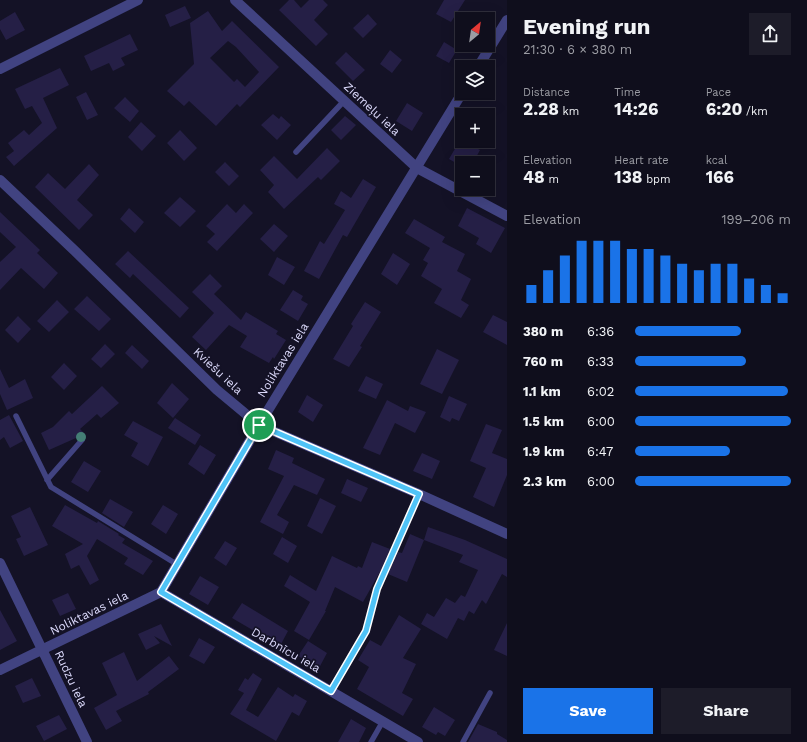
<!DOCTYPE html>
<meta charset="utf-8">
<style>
:root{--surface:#0f0e1c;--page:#1d1c29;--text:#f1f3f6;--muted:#9b9ca3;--line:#2f2e3b;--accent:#1a73e8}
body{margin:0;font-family:"Work Sans",sans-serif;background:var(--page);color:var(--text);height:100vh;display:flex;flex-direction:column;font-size:15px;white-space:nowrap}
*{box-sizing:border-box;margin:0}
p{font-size:13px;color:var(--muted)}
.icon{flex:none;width:22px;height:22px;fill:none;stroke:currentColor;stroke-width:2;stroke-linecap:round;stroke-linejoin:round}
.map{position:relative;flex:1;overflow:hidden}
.side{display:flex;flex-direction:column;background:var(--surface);width:300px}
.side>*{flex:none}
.needle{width:26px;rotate:29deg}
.fabs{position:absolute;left:455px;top:12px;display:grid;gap:8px}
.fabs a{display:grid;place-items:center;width:40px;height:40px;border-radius:0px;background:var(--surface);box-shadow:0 4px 16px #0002,0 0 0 1px var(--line);font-size:20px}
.pin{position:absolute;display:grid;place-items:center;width:34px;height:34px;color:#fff;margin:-17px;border:2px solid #fff;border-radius:50%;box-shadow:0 1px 4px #0007}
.round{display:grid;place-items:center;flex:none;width:42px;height:42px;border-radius:0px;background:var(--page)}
.head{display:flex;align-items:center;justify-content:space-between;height:68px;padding:0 16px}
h1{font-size:22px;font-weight:700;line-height:30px}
.figures{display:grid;grid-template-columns:repeat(3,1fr);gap:6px;height:68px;padding:4px 16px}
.figures div{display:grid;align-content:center}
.figures b{font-size:17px;font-weight:700}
.figures small{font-size:11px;font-weight:400}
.figures p{font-size:11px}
.chart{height:112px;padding:8px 16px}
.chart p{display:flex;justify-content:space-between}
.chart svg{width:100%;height:72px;margin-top:4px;stroke:var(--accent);stroke-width:6}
.cta{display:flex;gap:8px;margin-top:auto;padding:8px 16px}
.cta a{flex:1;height:46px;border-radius:0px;background:var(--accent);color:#fff;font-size:16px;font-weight:700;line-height:46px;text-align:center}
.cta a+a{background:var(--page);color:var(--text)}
ul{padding:0 16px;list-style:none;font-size:13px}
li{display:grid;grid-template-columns:64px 48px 1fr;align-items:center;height:30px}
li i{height:10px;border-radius:5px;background:var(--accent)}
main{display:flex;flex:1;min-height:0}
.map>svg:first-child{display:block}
.building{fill:#251f46;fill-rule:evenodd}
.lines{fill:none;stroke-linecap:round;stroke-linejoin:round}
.service{stroke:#414381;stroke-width:5.5}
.minor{stroke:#414381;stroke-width:10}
.tertiary{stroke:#414381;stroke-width:10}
.tree{fill:#447e75}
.route-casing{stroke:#fff;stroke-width:8}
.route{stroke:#4fc3f7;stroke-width:5}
.labels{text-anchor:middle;stroke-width:3.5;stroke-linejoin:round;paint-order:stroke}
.street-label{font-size:12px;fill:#dcdafc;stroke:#141226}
</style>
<main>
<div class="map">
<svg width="507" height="742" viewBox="0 0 507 742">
<rect width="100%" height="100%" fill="#141226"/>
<path class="building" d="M 289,0 L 294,0 L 301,8 L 309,0 L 323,0 L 328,5 L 314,20 L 328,34 L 316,46 L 279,10 Z
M 444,0 L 465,0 L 451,22 L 436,14 Z
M 185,6 L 191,18 L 170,27 L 165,15 Z
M 208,11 L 222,31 L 232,21 L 279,67 L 240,107 L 237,104 L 216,126 L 189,101 L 184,106 L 167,91 L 194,64 L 190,23 ZM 228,41 L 236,47 L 259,72 L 245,87 L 237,79 L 234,82 L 210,58 Z
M 15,12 L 25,30 L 6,40 L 0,29 L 0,21 Z
M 368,14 L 377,24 L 363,38 L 353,28 Z
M 130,34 L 138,50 L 121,58 L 125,65 L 113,71 L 109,63 L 91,71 L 84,56 Z
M 444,42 L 457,50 L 449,63 L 436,56 Z
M 390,50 L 402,60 L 392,73 L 380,64 Z
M 346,52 L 365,70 L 353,81 L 335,63 Z
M 60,68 L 69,85 L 43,98 L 57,128 L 14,166 L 6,157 L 14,151 L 8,143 L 24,130 L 29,135 L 42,123 L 32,106 L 25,109 L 15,89 Z
M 86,92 L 98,115 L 87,120 L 76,97 Z
M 125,97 L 139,111 L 130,122 L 114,108 Z
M 407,103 L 423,113 L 412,131 L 396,121 Z
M 273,114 L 279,119 L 281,116 L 291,125 L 277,140 L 261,125 Z
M 345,116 L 356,125 L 341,140 L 331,130 Z
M 141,122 L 156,136 L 142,151 L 128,137 Z
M 180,130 L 197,148 L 184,161 L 167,143 Z
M 460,140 L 480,150 L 473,163 L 456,163 L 449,159 Z
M 327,148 L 340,161 L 321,180 L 318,177 L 284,209 L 268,192 L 274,185 L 260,170 L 274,156 L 297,179 Z
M 225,162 L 239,176 L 229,186 L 215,172 Z
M 89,164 L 99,175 L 77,200 L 93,215 L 79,230 L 35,187 L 48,173 L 65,189 Z
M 363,179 L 376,187 L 347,237 L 343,235 L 319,279 L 304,271 L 320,241 L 324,244 L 345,210 L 334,204 L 341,191 L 351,198 Z
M 180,197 L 196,211 L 180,227 L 164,213 Z
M 227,204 L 236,213 L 244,204 L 253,213 L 217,251 L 207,242 L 215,234 L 206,226 Z
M 129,208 L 144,222 L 135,233 L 120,219 Z
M 467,208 L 505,228 L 491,253 L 476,244 L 479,238 L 458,226 Z
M 0,212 L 40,250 L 37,253 L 58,273 L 44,289 L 21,268 L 0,290 L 0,262 L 16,247 L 0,232 Z
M 414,219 L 445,237 L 442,242 L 465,254 L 457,271 L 471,279 L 461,300 L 469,305 L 461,318 L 434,303 L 442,289 L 421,276 L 428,263 L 423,260 L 430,248 L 405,233 Z
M 274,224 L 288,236 L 274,252 L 260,239 Z
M 128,251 L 189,308 L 180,318 L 133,274 L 130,278 L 115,264 Z
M 393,253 L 410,264 L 397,285 L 381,274 Z
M 277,257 L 295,267 L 284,285 L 268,275 Z
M 210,274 L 222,286 L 214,294 L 241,320 L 246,312 L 278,331 L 276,334 L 286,340 L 274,359 L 273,357 L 269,363 L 240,347 L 247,336 L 229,325 L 206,350 L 192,337 L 214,313 L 192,292 Z
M 293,290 L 303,296 L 301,300 L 308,304 L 298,321 L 280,310 Z
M 87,296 L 111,319 L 99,331 L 74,309 Z
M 57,300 L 69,312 L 49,332 L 37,321 Z
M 365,302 L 381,312 L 360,346 L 362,347 L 349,367 L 333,359 L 353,326 L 351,324 Z
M 493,315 L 507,322 L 507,345 L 483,332 Z
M 18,316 L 31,329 L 18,343 L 5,330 Z
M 105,344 L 115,354 L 101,368 L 91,359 Z
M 132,345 L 149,361 L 142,369 L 125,353 Z
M 437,349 L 459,360 L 442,394 L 420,384 Z
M 64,363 L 77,376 L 64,390 L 51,377 Z
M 0,369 L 9,388 L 25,379 L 33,398 L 7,410 L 0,394 Z
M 366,376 L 383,384 L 376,399 L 358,391 Z
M 172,383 L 189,399 L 173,418 L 157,403 Z
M 102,386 L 119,403 L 101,418 L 97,414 L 80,429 L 85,434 L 49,450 L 41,433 L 53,427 L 69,411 L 72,414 Z
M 307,395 L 323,405 L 313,422 L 298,412 Z
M 449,396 L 467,404 L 459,421 L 452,418 L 450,422 L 440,417 Z
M 387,400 L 408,411 L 410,406 L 426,412 L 415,433 L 395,423 L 380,455 L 363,448 Z
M 9,415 L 23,441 L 10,448 L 4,437 L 0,440 L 0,420 Z
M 175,418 L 201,435 L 195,445 L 168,428 Z
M 133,421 L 163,437 L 148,466 L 131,456 L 138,443 L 124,435 Z
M 486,424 L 502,430 L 492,453 L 507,459 L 507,475 L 494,507 L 473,497 L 486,468 L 470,461 Z
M 200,445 L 216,455 L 204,475 L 188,464 Z
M 276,450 L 294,458 L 292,463 L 325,479 L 317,495 L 294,485 L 277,515 L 289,522 L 283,534 L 260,522 L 284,476 L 268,469 Z
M 422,453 L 440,461 L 432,479 L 413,471 Z
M 84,461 L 101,471 L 88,492 L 71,482 Z
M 347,479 L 368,488 L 361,502 L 341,493 Z
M 320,498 L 336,506 L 322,534 L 307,526 Z
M 110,499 L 133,512 L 124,527 L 102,513 Z
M 65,505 L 97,523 L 98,521 L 119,534 L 118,535 L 125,539 L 122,543 L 153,561 L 143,575 L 124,564 L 128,558 L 97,539 L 87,556 L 99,580 L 90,585 L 79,565 L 71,569 L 65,554 L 83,544 L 52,526 Z
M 163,505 L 178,514 L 166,534 L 151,524 Z
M 30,507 L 48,545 L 24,556 L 16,539 L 21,537 L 11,516 Z
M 428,527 L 465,540 L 507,559 L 507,577 L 502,574 L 486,604 L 482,600 L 474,614 L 469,611 L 464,621 L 458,618 L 447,639 L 421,624 L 427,613 L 434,617 L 446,598 L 455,603 L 461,595 L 465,597 L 478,570 L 459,562 L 463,555 L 424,540 Z
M 410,534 L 424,540 L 407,582 L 388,574 L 398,552 L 402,553 Z
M 282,537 L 297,546 L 288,563 L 273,554 Z
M 225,541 L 237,548 L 226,566 L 214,558 Z
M 372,542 L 390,549 L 381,570 L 363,602 L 335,587 L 325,611 L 326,611 L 309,640 L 294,631 L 310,602 L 284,586 L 290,575 L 316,591 L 332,556 L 357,568 L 358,566 L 362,568 Z
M 200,576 L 219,587 L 208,605 L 189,594 Z
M 68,593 L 76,609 L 60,616 L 52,600 Z
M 242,603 L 288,631 L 280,646 L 232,618 Z
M 0,610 L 17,641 L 0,650 Z
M 399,615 L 421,629 L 403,658 L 416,664 L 402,693 L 413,699 L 403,716 L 357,689 L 369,667 L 358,660 L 370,640 L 381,646 Z
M 507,623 L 507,656 L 494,650 Z
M 161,624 L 172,646 L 154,636 L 160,643 L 146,650 L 138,634 Z
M 199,638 L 215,647 L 204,664 L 189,656 Z
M 308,641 L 327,653 L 319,668 L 298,656 Z
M 124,652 L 137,681 L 169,656 L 179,669 L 148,692 L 149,694 L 116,711 L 122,721 L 106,730 L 94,708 L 117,695 L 102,663 Z
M 253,673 L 262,679 L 246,710 L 258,717 L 278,687 L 293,697 L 295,694 L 307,701 L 299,716 L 292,712 L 276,741 L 230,714 L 244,693 L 238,690 L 245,678 L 248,680 Z
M 32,678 L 41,696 L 23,703 L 15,686 Z
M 434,707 L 455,720 L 445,736 L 438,732 L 436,735 L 422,727 Z
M 59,715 L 67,729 L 44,741 L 36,726 Z
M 351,719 L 366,728 L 359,742 L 338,742 Z
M 478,724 L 497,732 L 497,734 L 507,740 L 507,742 L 468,742 Z"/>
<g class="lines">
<path class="service" d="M 296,152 L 344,101
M 16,416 L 51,487 L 178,565
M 47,480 L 82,440
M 331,691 L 366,631 L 377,589 L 419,494
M 371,742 L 383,721
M 463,742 L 490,693"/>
<path class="minor" d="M 235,0 L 417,168 L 507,216
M 478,67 L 507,20
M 0,180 L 75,251 L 217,390 L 259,425 L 419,494 L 507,534
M 0,563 L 87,742
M 161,592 L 418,742
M 0,670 L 161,592 L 259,425 L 462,93"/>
<path class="tertiary" d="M 0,69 L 138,0"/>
</g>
<circle class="tree" cx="81" cy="437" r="5"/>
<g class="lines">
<defs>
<path id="route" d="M 259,425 L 419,494 L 377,589 L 366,631 L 331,691 L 161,592 Z"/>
</defs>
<use href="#route" class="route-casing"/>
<use href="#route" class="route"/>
</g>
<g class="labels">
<g class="street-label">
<text transform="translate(372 109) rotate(43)" y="4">Ziemeļu iela</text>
<text transform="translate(283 360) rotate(-58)" y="4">Noliktavas iela</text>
<text transform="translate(218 371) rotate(43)" y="4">Kviešu iela</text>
<text transform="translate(89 613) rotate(-26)" y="4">Noliktavas iela</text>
<text transform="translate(286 650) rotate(30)" y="4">Darbnīcu iela</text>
<text transform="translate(71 679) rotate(65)" y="4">Rudzu iela</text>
</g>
</g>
</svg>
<div class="fabs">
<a><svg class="needle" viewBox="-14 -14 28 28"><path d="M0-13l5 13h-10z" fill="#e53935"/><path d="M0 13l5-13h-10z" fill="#9b9ca3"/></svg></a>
<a><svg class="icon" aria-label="layers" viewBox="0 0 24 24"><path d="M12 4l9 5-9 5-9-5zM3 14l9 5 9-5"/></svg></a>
<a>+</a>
<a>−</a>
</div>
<div class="pin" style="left:259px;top:425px;background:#1e9e55"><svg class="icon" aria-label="arrive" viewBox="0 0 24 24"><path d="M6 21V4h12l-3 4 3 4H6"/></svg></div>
</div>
<section class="side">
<div class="head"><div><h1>Evening run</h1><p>21:30 · 6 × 380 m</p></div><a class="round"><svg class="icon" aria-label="share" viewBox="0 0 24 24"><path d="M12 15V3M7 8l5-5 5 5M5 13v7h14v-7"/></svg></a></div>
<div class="figures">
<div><p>Distance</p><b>2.28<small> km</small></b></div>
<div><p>Time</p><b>14:26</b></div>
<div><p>Pace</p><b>6:20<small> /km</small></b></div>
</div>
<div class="figures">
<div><p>Elevation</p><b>48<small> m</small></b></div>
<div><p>Heart rate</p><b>138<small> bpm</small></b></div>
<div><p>kcal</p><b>166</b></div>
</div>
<div class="chart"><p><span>Elevation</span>199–206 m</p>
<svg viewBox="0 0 160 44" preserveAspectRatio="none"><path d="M5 44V33M15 44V24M25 44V15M35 44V6M45 44V6M55 44V6M65 44V11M75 44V11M85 44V15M95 44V20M105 44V24M115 44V20M125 44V20M135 44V29M145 44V33M155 44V38"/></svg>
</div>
<ul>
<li><b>380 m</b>6:36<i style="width:68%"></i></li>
<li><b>760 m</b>6:33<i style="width:71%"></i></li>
<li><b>1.1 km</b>6:02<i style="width:98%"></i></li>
<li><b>1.5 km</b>6:00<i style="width:100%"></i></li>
<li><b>1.9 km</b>6:47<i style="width:61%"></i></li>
<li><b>2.3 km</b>6:00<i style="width:100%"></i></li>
</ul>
<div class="cta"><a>Save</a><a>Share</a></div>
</section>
</main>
